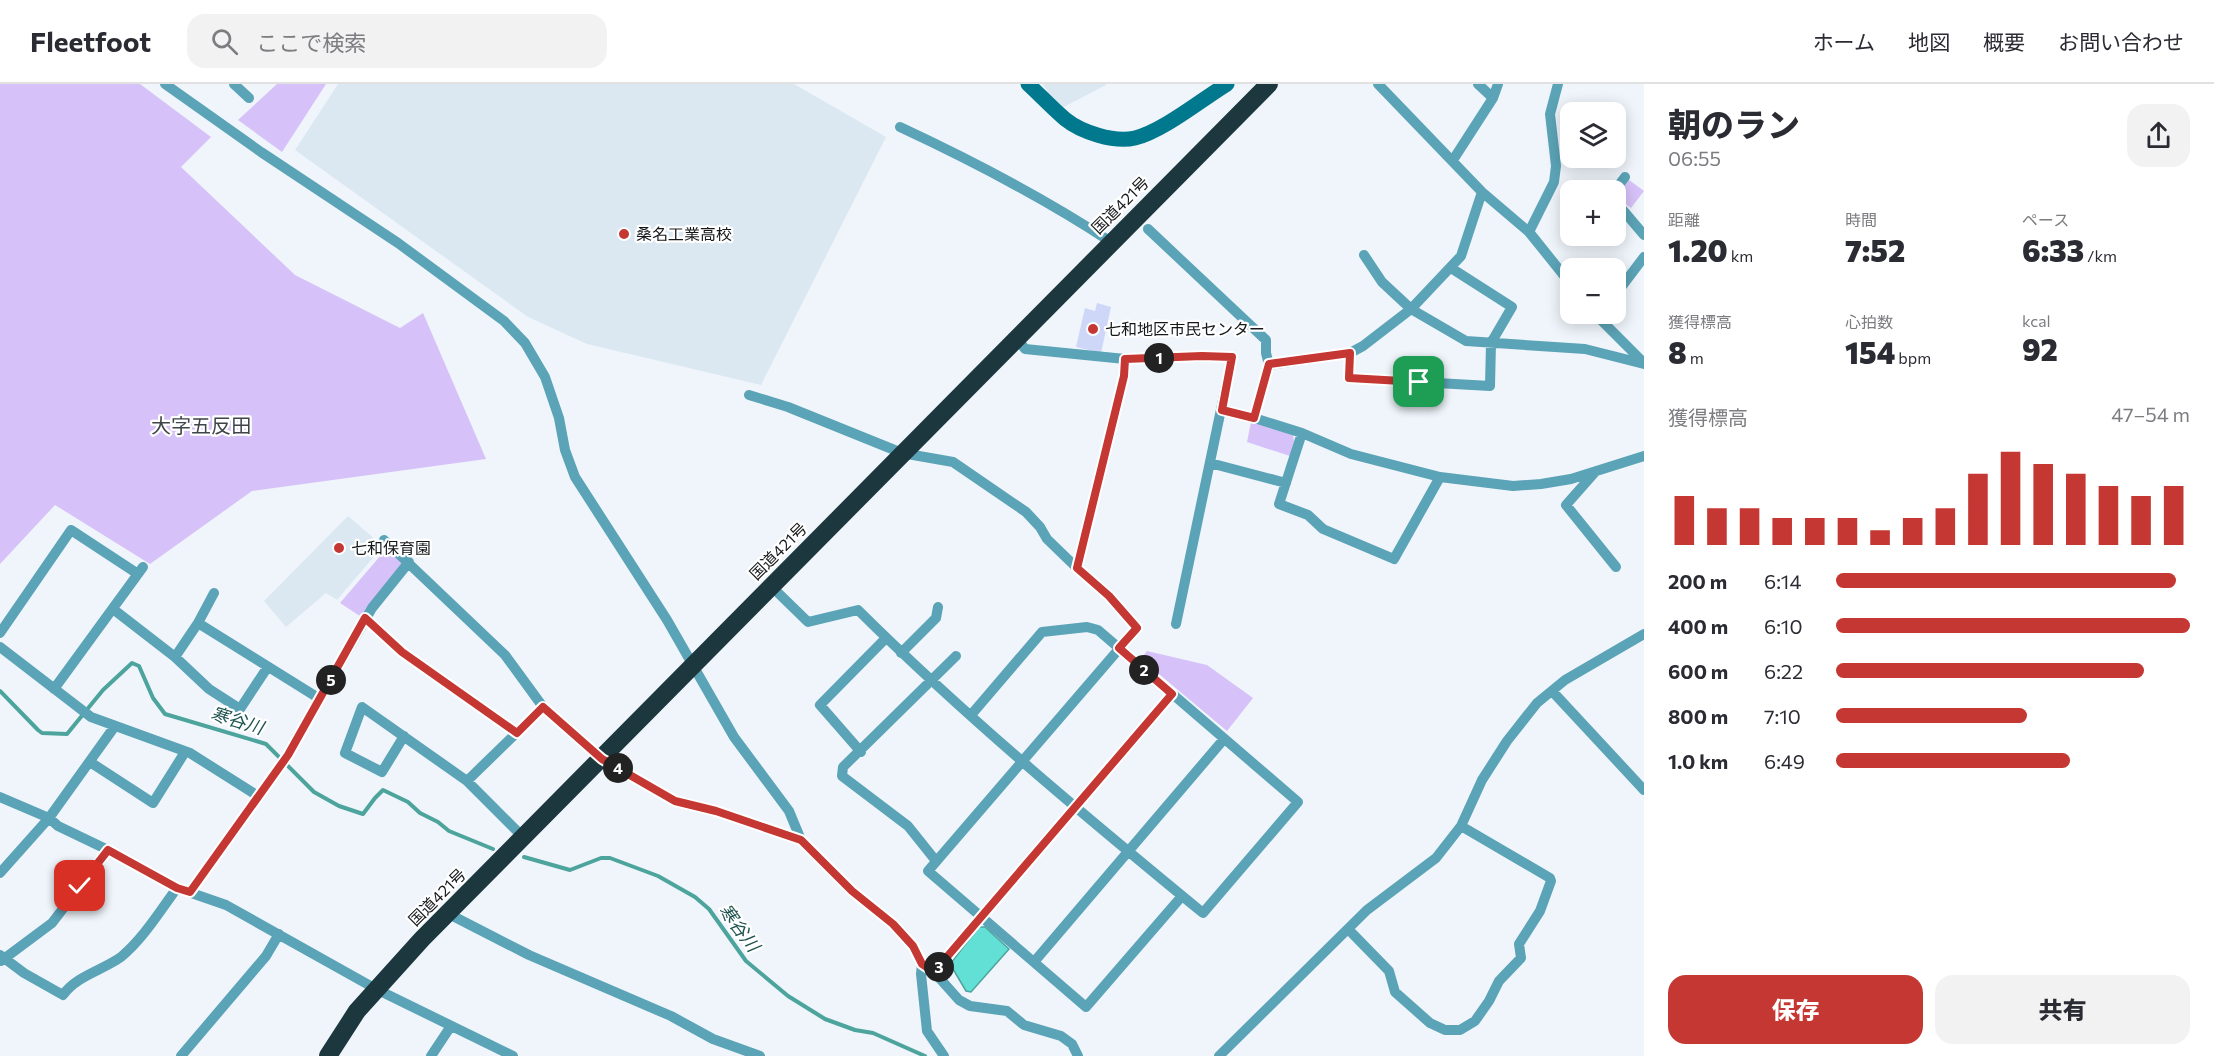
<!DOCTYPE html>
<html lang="ja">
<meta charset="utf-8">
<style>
:root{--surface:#fff;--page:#f2f2f3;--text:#2b2b33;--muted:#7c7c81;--line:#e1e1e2;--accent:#c53732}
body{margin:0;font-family:Commissioner,"Noto Sans JP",sans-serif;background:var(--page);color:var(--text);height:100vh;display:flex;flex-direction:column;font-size:22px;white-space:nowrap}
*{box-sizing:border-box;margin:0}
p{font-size:20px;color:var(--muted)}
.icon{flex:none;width:33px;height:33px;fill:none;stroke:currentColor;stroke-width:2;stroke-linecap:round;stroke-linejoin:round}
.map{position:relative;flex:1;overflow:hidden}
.panel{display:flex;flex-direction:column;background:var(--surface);width:570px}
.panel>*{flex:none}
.tools{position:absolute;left:1560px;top:18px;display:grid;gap:12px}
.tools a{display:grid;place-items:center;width:66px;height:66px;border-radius:12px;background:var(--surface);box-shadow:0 3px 15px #0003;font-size:30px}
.pin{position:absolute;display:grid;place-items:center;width:51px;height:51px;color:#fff;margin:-26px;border-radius:12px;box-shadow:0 3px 9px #0006}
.km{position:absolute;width:30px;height:30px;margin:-15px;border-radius:50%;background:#222;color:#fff;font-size:16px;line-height:30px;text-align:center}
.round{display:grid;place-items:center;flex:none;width:63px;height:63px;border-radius:18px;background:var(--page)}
.head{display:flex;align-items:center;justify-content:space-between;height:102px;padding:0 24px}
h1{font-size:33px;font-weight:800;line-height:45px}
.figures{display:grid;grid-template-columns:repeat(3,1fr);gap:9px;height:102px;padding:6px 24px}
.figures div{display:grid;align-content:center}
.figures b{font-size:30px;font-weight:800}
.figures small{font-size:16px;font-weight:400}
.figures p{font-size:16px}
.chart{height:168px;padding:12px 24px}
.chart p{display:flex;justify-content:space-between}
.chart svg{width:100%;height:108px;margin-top:6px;stroke:var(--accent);stroke-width:6}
.action{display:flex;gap:12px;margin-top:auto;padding:12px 24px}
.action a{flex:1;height:69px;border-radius:18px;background:var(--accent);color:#fff;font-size:24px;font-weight:800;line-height:69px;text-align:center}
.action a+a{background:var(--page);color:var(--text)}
ul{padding:0 24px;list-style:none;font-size:20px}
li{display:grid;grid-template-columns:96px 72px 1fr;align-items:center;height:45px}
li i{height:15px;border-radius:8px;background:var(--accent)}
header{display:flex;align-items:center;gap:36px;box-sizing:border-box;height:84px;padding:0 30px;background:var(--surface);border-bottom:2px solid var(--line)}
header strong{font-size:28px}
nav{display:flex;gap:33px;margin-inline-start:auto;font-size:21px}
.search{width:420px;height:54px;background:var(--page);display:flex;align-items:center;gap:15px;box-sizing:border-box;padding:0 21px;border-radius:18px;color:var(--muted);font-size:22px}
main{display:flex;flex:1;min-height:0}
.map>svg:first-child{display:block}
.built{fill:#dbe8f2}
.green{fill:#d6c2f8}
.water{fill:#63e0d6;stroke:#4ca49d;stroke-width:1.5}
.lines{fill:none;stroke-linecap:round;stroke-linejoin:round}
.stream{stroke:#4ca49d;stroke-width:4}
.building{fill:#ced7f7}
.street{stroke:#5ba3b6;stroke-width:10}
.secondary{stroke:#00788e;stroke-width:15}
.highway{stroke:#1d373e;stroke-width:18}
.route-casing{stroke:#fff;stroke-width:12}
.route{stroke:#c53732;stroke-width:8}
.poi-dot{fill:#c53732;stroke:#fff;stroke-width:2}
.labels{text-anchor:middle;stroke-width:4.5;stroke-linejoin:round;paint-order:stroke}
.street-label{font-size:16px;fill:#151719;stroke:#fff}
.poi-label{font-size:16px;fill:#151719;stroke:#fff;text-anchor:start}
.water-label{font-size:18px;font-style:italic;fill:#1e544f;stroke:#fff}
.quarter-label{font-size:20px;fill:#3f4448;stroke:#fff}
</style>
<header>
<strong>Fleetfoot</strong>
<div class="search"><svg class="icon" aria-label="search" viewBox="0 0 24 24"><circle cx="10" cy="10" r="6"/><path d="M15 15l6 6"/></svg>ここで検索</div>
<nav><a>ホーム</a><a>地図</a><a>概要</a><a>お問い合わせ</a></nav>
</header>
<main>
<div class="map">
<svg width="1644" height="972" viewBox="0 0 1644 972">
<rect width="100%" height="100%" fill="#eff5fb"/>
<path class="built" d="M 338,0 L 794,0 L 886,53 L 761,301 L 587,260 L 528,233 L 295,66 Z
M 1043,0 L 1106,0 L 1106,1 L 1058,26 Z
M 348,432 L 383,462 L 337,516 L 326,509 L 286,543 L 264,517 Z"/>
<path class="green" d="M 0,0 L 140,0 L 211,53 L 181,83 L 295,191 L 400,244 L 423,229 L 486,375 L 252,407 L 150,480 L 55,421 L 0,480 Z
M 277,0 L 326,0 L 282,68 L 238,36 Z
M 1629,96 L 1644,107 L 1631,124 L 1616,113 Z
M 1251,338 L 1293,351 L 1294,357 L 1290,372 L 1247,358 Z
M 387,464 L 406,479 L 363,534 L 340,519 Z
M 1147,567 L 1207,581 L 1253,614 L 1227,647 L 1141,575 Z"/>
<path class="water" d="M 979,843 L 985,843 L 1009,865 L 971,908 L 966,907 L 950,880 Z"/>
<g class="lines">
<path class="stream" d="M 0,607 L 38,646 L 42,649 L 67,650 L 103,606 L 132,579 L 139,582 L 153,614 L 165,630 L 266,660 L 314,708 L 339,722 L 363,730 L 375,714 L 383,706 L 408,718 L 420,729 L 438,738 L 449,747 L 493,765
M 524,773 L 570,786 L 601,774 L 610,774 L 658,792 L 695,813 L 709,825 L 746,877 L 788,912 L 825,935 L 855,946 L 873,949 L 925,972"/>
</g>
<path class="building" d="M 1097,219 L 1111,223 L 1101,269 L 1076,263 L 1085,224 L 1095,227 Z"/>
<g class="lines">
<path class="street" d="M 165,0 L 261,68 L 398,159 L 504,237 L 525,259 L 545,293 L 559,334 L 565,366 L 575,393 L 667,536 L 734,653 L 789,727 L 801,756 L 852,807 L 893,840 L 913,862 L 922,880 L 934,888 L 959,916 L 970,922 L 1007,927 L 1024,941 L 1061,952 L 1072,960 L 1078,972
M 234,0 L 249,14
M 1378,0 L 1482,108 L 1529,148 L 1570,199
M 1478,0 L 1493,14
M 900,43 C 973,77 1044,114 1111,158
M 1453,76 L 1493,14 L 1498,0
M 1615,106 L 1625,93
M 1616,118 L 1644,151
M 1148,145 L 1266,256 L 1266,269 L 1269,281 L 1254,334 L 1302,349 L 1351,370 L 1440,393 L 1513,402 L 1541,400 L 1571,395 L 1644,372
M 1529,148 L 1554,98 L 1556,82 L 1550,30 L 1558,0
M 1364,171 L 1382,198 L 1411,225 L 1466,257 L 1585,265 L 1644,280
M 1616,210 L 1644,173
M 1595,230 L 1643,278
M 1350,269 L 1349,294 L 1490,302 L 1491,259 L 1512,223 L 1451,184
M 1125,275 L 1202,272 L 1232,273 L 1176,540
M 1269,281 L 1350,269 L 1363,262 L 1411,225 L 1461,172 L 1482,108
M 749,311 L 788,323 L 902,369 L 953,378 L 1026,428 L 1040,443 L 1047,455 L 1077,484 L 1124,292 L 1125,275 L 1025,265 L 1016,253
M 1222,326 L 1254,334
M 1302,349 L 1279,420 L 1308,431 L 1323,445 L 1394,475 L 1440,393
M 1210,379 L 1286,399
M 1596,387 L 1566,421 L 1616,483
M 384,456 L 505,571 L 543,623 L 601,675 L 675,717 L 716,727 L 801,756
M 1077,484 L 1109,512 L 1137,544 L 928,787 L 1086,923 L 1182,812
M 771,502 L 808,538 L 858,526 C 967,634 1085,732 1203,829 L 1298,718 L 1098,546 L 1087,543 L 1042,548 L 971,631
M 113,525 L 175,573 L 209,605 L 240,625 L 267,584
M 365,534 L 402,568 L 517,649
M 198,539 L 320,615
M 0,549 L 71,446 L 138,490
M 0,563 L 91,633 L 190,669 L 258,712
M 901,569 L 936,534 L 938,523
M 175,573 L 198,539 L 214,509
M 54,605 L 143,483
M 1552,607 L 1644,706
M 404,652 L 382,688 L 345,669 L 362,623 L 467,697 L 523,753
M 861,668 L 820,621 L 886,554
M 90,678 L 153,719 L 185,668
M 467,697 L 543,623
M 0,713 L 49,734 L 58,742 L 108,766 L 177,804 L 226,821 L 376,905 L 513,972
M 936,777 L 908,742 L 842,692 L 843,683 L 956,572
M 0,789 L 49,734 L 115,642
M 190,808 L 288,671 L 372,524 L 409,478
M 447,829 L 529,871 L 671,932 L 713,955 L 760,972
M 1348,845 L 1389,887 L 1395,908 L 1430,939 L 1445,946 L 1460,946 L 1475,937 L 1489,917 L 1499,897 L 1521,874 L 1519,860 L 1540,827 L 1551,797 L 1550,794 L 1461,742
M 0,871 L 24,889 L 63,911 C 76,892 103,886 121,873 C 143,855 160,827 177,804
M 1,877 L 52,839 L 108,766
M 1034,878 L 1224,655
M 922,880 L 921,890 L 927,947 L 944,972
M 934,888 L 1172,611
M 181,972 L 266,872 L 279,850
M 431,972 L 451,942
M 1219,972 L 1367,826 L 1436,774 L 1461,742 L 1482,696 L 1507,657 L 1537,619 L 1565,596 L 1644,550"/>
<path class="secondary" d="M 1028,0 C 1040,11 1052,24 1065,35 C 1081,48 1114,59 1135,54 C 1163,47 1201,16 1227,0"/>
<path class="highway" d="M 328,972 L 357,927 L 422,855 L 1269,0"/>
</g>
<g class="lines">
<defs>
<path id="route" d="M 80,802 L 108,766 L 177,804 L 190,808 L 288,671 L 365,534 L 402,568 L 517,649 L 543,623 L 602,675 L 675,717 L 716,727 L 801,756 L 852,807 L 893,840 L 913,862 L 922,880 L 934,888 L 1172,610 L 1119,564 L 1137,544 L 1109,512 L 1077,484 L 1124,292 L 1125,275 L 1202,272 L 1232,273 L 1222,326 L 1254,334 L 1269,280 L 1350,269 L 1349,294 L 1419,298"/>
</defs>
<use href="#route" class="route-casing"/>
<use href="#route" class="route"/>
</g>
<g class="poi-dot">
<circle cx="624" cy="150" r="6"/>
<circle cx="1093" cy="245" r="6"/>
<circle cx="339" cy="464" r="6"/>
</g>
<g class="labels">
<g class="street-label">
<text transform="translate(1120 121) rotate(-45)" y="6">国道421号</text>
<text transform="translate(778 467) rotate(-45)" y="6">国道421号</text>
<text transform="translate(437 813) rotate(-45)" y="6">国道421号</text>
</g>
<g class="poi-label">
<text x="636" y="156">桑名工業高校</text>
<text x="1105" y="251">七和地区市民センター</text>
<text x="351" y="470">七和保育園</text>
</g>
<g class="water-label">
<text transform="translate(237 637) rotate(17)" y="6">寒谷川</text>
<text transform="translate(739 844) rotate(53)" y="6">寒谷川</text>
</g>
<g class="quarter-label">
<text x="201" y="349">大字五反田</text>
</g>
</g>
</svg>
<div class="tools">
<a><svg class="icon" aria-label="layers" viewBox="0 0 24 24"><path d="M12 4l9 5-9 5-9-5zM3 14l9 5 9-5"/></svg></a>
<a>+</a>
<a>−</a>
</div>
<div class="pin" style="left:1419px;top:298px;background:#1e9e55"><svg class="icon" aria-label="arrive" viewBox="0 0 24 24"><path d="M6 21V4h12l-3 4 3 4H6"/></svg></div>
<div class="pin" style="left:80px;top:802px;background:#d93025"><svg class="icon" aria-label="check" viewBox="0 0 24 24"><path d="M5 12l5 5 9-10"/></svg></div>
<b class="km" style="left:1159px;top:274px">1</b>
<b class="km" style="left:1144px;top:586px">2</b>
<b class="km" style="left:939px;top:883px">3</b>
<b class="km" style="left:618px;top:684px">4</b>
<b class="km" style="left:331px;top:596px">5</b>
</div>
<section class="panel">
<div class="head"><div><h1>朝のラン</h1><p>06:55</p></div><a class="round"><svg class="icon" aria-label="share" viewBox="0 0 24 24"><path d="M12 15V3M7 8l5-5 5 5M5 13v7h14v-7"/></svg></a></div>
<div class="figures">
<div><p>距離</p><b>1.20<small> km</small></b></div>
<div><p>時間</p><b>7:52</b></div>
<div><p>ペース</p><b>6:33<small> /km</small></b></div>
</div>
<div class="figures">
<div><p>獲得標高</p><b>8<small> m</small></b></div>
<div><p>心拍数</p><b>154<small> bpm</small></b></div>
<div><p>kcal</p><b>92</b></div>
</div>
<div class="chart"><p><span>獲得標高</span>47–54 m</p>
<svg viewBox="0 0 160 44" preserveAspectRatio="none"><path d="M5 44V24M15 44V29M25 44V29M35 44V33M45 44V33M55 44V33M65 44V38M75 44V33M85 44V29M95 44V15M105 44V6M115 44V11M125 44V15M135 44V20M145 44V24M155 44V20"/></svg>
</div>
<ul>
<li><b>200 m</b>6:14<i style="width:96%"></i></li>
<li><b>400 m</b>6:10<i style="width:100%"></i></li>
<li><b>600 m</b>6:22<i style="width:87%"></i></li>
<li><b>800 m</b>7:10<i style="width:54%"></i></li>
<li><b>1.0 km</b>6:49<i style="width:66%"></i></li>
</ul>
<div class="action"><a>保存</a><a>共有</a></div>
</section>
</main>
